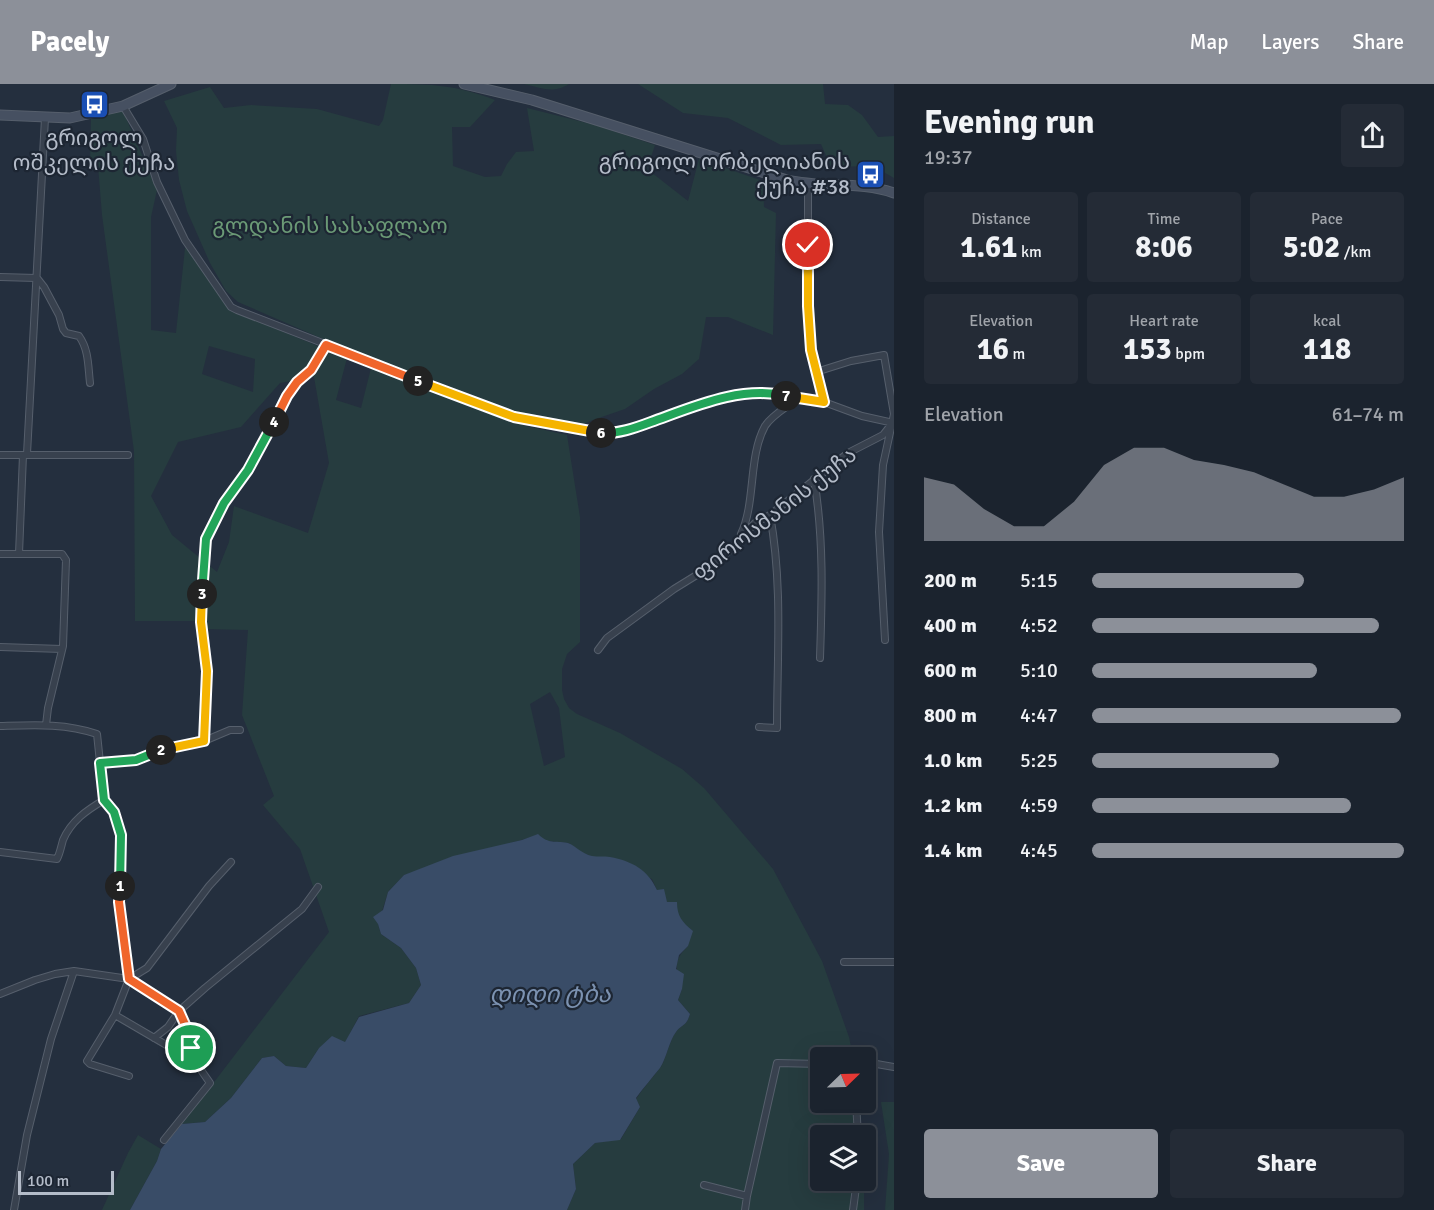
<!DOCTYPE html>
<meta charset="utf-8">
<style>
:root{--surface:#1b232e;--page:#242b36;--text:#f1f3f6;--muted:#a0a4aa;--line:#39404a;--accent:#8c9099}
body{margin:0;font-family:Signika,"Noto Sans Georgian",sans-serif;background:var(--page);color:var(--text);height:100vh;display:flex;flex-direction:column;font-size:22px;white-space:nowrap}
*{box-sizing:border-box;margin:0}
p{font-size:20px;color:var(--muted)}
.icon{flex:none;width:33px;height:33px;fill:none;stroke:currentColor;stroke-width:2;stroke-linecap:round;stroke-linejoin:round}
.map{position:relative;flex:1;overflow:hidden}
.sheet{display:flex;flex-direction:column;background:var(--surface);width:540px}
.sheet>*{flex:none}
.needle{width:39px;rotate:67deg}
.fabs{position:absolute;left:810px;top:963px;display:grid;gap:12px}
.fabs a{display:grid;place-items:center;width:66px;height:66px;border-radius:6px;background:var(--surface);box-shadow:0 6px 24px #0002,0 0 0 2px var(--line);font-size:30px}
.scale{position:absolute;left:18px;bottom:15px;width:96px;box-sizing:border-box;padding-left:6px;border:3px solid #b4bcc9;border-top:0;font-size:16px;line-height:21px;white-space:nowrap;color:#b4bcc9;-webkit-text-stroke:4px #1d2633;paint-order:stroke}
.pin{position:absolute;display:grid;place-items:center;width:51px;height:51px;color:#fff;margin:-26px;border:3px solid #fff;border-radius:50%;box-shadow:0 2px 6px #0007}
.km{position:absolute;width:30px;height:30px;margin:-15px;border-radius:50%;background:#222;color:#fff;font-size:16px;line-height:30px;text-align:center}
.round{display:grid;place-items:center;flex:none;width:63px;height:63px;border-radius:6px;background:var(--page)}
.headline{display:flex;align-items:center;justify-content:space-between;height:102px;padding:0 30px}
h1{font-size:33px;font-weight:700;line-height:45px}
.figures{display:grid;grid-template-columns:repeat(3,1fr);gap:9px;height:102px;padding:6px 30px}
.figures div{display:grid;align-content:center;border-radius:6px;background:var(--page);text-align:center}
.figures b{font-size:30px;font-weight:700}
.figures small{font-size:16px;font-weight:400}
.figures p{font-size:16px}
.chart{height:168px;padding:12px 30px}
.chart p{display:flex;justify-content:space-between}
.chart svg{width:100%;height:108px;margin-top:6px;fill:var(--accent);opacity:.7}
.cta{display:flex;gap:12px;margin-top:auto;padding:12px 30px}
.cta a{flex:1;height:69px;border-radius:6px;background:var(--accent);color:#fff;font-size:24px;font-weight:700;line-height:69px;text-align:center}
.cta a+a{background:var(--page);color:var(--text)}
ul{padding:0 30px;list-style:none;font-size:20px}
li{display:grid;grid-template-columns:96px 72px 1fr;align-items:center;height:45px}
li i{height:15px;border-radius:8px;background:var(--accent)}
header{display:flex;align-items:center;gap:36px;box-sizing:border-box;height:84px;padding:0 30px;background:var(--accent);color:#fff}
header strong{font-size:28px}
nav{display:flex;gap:33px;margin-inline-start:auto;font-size:21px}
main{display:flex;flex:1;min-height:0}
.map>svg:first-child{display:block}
.green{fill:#263c3f;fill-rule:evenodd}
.water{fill:#394c67}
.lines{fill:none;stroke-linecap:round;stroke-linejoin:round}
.street-casing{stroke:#565f6c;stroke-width:8}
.secondary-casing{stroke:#565f6c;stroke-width:11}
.street{stroke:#38414e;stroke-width:6}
.secondary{stroke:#465061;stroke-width:9}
.split-1-casing{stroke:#fff;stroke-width:12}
.split-2-casing{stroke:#fff;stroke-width:12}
.split-3-casing{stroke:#fff;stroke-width:12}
.split-4-casing{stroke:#fff;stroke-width:12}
.split-5-casing{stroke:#fff;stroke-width:12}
.split-6-casing{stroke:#fff;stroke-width:12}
.split-7-casing{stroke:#fff;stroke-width:12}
.split-8-casing{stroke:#fff;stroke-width:12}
.split-1{stroke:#f0652b;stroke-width:8}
.split-2{stroke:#22a559;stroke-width:8}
.split-3{stroke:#f5b400;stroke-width:8}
.split-4{stroke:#22a559;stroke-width:8}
.split-5{stroke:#f0652b;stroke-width:8}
.split-6{stroke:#f5b400;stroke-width:8}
.split-7{stroke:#22a559;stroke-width:8}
.split-8{stroke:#f5b400;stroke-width:8}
.labels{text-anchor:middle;stroke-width:4.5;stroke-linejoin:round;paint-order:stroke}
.poi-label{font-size:22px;fill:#b4bcc9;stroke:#1d2633}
.park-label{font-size:22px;fill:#6b9a76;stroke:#1d2633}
.street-label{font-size:22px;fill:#b4bcc9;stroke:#1d2633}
.water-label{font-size:24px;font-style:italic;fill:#7c92b1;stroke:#1d2633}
</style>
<header>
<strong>Pacely</strong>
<nav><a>Map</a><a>Layers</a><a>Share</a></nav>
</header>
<main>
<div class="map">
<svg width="894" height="1126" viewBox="0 0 894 1126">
<rect width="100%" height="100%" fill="#242f3e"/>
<path class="green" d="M 391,0 C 433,0 456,1 495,16 L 470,43 L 452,43 L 453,82 L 485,93 L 501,92 L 507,80 L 516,68 L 534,67 L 527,24 L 595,41 L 655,61 L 647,85 L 688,117 L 699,75 L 763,97 L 764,123 L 776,129 L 773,251 L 728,233 L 706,233 L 699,275 L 682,290 L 654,305 L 625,325 L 590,337 L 578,344 L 522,332 L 482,318 L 346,265 L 238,218 L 226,207 L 210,179 L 187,127 L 179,96 L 176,67 L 177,44 L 164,17 L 210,3 L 224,24 L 251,21 L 317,25 L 379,42 L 383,36 Z
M 524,0 L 569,0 C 553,10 542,4 524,0 Z
M 638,0 L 823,0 L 825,20 L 848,21 L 862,31 L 878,53 L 894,52 L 894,94 L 873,82 L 831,83 L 821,60 L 781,61 L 728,34 L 683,29 Z
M 123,27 L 157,106 L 151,133 L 151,246 L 176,249 L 185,164 L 190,166 L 228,224 L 247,233 L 347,274 L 336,316 L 361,324 L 371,284 L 526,342 L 567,351 L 580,433 L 580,558 L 567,570 L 562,585 L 562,606 L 564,615 L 569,624 L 577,630 L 620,649 L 682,685 L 704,704 L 773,785 L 822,877 L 849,953 L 853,973 L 820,974 L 820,1018 L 859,1019 L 862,1051 L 820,1052 L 820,1096 L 864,1097 L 864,1126 L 567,1126 L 576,1105 L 573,1080 L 595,1059 L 621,1055 L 640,1023 L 636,1015 C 644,1003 652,994 660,984 C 667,973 669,957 676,948 C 683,939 686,943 690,930 L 678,916 L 682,905 C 676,885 672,878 688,862 L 684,840 L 657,806 L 652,795 L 580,768 L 569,759 L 546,757 L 538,751 L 404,791 L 388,808 L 378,840 L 381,850 L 401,864 L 416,884 L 421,901 L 409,919 L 359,932 L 345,959 L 319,964 L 306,984 L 286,982 L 274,972 L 262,974 L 231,1014 L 205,1038 L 182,1040 L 329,848 L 300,765 L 263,721 L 274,712 L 242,631 L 248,546 L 205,545 L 205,534 L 196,537 L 135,537 L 134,367 L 102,131 L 98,82 L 90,81 L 91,34 ZM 209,262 L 255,275 L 253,308 L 202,290 ZM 314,293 L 329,379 L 308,449 L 234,422 L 229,458 L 217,488 L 172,451 L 151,412 L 178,358 L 241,343 L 280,299 ZM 550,608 L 559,624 L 565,673 L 544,682 L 530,620 Z
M 881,1018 L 894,1018 L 894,1126 L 885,1126 L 889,1070 Z
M 138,1051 L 161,1065 L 157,1077 L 130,1126 L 102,1126 L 128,1069 Z"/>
<path class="water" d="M 538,750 C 550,761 554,756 568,759 C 576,762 582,770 592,772 C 598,773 604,772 610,773 C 632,777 648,786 657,806 L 664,805 L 667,818 L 677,818 C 677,832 682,838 693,847 L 688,862 L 679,871 L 676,885 L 684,890 L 682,905 L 678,916 L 690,930 C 686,943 683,939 676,948 C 669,957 667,973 660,984 C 652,994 644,1003 636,1014 L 640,1023 L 620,1056 L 595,1059 L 573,1080 L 576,1105 L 567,1126 L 130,1126 L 157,1077 L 161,1065 L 182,1040 L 205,1038 L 231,1014 L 262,974 L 274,972 L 286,982 L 306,984 L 319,964 L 332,952 L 345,958 L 359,933 L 409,919 L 421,901 L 416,884 L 401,864 L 381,850 L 378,840 L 373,833 L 383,826 L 388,808 L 404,791 L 453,772 L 522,756 Z"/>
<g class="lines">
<defs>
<path id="street" d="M 123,22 L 143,55 L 157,98 L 185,156 L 231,223 L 237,226 L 514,333 L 590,348 L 612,350 L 722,314 L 770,308 L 797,315 L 824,318 L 862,332 L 894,339
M 808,101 L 808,222 L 811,266 L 824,318
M 0,193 L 36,194
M 37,194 L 44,203 L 59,231 L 63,245 L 66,249 L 79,252 C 89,266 88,282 90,299
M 816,288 L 851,277 L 884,271 L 894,330 L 883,381 L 879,448 L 885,556
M 27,370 L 45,34
M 0,371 L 128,371
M 814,395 C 824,454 822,514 820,574
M 741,450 C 756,418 748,373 765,342 C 772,331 787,323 797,315
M 0,470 L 62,470 L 66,476 L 63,562 L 48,624 L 46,641
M 19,470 L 23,371
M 0,563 L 62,565
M 598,566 L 607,554 L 674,505 L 708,484 L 728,468 L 755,439 L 770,431 L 848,369 L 883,351 L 894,337
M 0,642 C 33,641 65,639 97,650 L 104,716 L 114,728 L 121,751 L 119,818 L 129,895 L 115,931 L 87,977 L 90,980 L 129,992
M 759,643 L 777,644 C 777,573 783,501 770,431
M 204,657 L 207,587 L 201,538 L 206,455 L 224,419 L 247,386 L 287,312 L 297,298 L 311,286 L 326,262
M 100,679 L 136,676 L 165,664 L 204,657 L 230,646 L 240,646
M 0,768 L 57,775 C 60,769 61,763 63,756 C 71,737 87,726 104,716
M 844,878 L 894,878
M 129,895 L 147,884 L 209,802 L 231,778
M 0,910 L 35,896 L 55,890 L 74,887 L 129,895 L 179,927 L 187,945 L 194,976 L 210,999 L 164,1056
M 115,931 L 180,969
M 154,954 L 168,943 L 179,927 L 205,904 L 302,825 L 318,803
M 871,979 L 894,983
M 856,1018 L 858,1052
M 704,1101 L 747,1112 L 745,1126
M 747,1112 L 777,979 L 820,980
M 14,1126 L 27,1051 L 51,955 L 74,887
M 853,1126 L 857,1096"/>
<path id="secondary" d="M 464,0 L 532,16 L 787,96 C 822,104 860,97 894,109
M 0,31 L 70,34 L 123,22 L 171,0"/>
</defs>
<use href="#street" class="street-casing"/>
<use href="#secondary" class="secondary-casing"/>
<use href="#street" class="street"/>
<use href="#secondary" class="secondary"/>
</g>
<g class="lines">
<defs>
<path id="split-1" d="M 120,802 L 119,818 L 129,895 L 179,927 L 187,945 L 191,964"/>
<path id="split-2" d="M 120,802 L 121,751 L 114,728 L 104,716 L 100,679 L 136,676 L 161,666"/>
<path id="split-3" d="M 161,666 L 204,657 L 207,587 L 201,538 L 202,510"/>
<path id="split-4" d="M 202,510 L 206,455 L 224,419 L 248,386 L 274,338"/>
<path id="split-5" d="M 274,338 L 287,312 L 297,298 L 311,286 L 326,261 L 418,297"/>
<path id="split-6" d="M 418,297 L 514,333 L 601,349"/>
<path id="split-7" d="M 601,349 C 618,350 635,344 651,338 C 693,323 741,301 786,312"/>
<path id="split-8" d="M 786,312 L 824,318 L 811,266 L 808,222 L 808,161"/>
</defs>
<use href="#split-1" class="split-1-casing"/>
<use href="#split-2" class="split-2-casing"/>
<use href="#split-3" class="split-3-casing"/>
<use href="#split-4" class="split-4-casing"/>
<use href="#split-5" class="split-5-casing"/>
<use href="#split-6" class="split-6-casing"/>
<use href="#split-7" class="split-7-casing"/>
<use href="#split-8" class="split-8-casing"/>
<use href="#split-1" class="split-1"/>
<use href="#split-2" class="split-2"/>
<use href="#split-3" class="split-3"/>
<use href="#split-4" class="split-4"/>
<use href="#split-5" class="split-5"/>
<use href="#split-6" class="split-6"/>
<use href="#split-7" class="split-7"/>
<use href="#split-8" class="split-8"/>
</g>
<defs>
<symbol id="bus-square" viewBox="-11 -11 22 22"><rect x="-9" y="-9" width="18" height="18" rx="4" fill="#1a4fb4" stroke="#1d2633"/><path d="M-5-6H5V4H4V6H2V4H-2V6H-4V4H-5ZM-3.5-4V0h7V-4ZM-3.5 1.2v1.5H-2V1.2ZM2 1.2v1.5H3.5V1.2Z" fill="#fff"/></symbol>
</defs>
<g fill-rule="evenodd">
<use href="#bus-square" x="78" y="4" width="33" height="33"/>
<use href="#bus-square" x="854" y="74" width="33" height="33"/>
</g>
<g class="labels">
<g class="poi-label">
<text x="94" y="61">გრიგოლ<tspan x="94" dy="25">ოშკელის ქუჩა</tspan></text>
<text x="850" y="85" text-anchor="end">გრიგოლ ორბელიანის<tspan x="850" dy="25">ქუჩა #38</tspan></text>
</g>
<g class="park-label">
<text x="330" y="149">გლდანის სასაფლაო</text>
</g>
<g class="street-label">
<text transform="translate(774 429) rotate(-38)" y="8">ფიროსმანის ქუჩა</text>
</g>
<g class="water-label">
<text x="550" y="918">დიდი ტბა</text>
</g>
</g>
</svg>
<div class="fabs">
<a><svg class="needle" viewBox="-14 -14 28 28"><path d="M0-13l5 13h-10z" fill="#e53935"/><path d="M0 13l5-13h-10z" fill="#a0a4aa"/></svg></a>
<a><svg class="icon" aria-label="layers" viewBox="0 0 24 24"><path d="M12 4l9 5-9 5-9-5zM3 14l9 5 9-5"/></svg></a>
</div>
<div class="scale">100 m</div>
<div class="pin" style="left:191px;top:964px;background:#1e9e55"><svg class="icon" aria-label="arrive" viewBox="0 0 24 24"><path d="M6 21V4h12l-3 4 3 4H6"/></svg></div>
<div class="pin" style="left:808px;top:161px;background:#d93025"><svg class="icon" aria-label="check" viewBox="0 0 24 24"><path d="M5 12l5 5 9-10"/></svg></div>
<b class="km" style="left:120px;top:802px">1</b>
<b class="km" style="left:161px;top:666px">2</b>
<b class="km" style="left:202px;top:510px">3</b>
<b class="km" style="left:274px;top:338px">4</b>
<b class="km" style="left:418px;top:297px">5</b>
<b class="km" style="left:601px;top:349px">6</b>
<b class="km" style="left:786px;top:312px">7</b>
</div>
<section class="sheet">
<div class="headline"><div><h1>Evening run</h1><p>19:37</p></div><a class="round"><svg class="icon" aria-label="share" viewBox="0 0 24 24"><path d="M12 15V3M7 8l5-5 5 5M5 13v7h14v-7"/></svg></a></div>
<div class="figures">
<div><p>Distance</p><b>1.61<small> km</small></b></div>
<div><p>Time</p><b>8:06</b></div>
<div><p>Pace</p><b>5:02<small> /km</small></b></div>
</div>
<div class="figures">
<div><p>Elevation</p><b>16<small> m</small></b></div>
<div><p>Heart rate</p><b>153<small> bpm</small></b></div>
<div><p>kcal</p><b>118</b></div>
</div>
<div class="chart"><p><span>Elevation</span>61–74 m</p>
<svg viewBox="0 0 160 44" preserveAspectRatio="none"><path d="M0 44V18L10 21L20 31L30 38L40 38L50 28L60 13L70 6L80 6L90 11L100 13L110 16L120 21L130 26L140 26L150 23L160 18V44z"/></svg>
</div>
<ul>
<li><b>200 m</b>5:15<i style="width:68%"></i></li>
<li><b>400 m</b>4:52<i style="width:92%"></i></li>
<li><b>600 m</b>5:10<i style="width:72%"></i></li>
<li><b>800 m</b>4:47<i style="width:99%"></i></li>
<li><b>1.0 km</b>5:25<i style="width:60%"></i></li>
<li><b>1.2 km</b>4:59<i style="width:83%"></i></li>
<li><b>1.4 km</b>4:45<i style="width:100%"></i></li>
</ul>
<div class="cta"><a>Save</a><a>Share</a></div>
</section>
</main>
